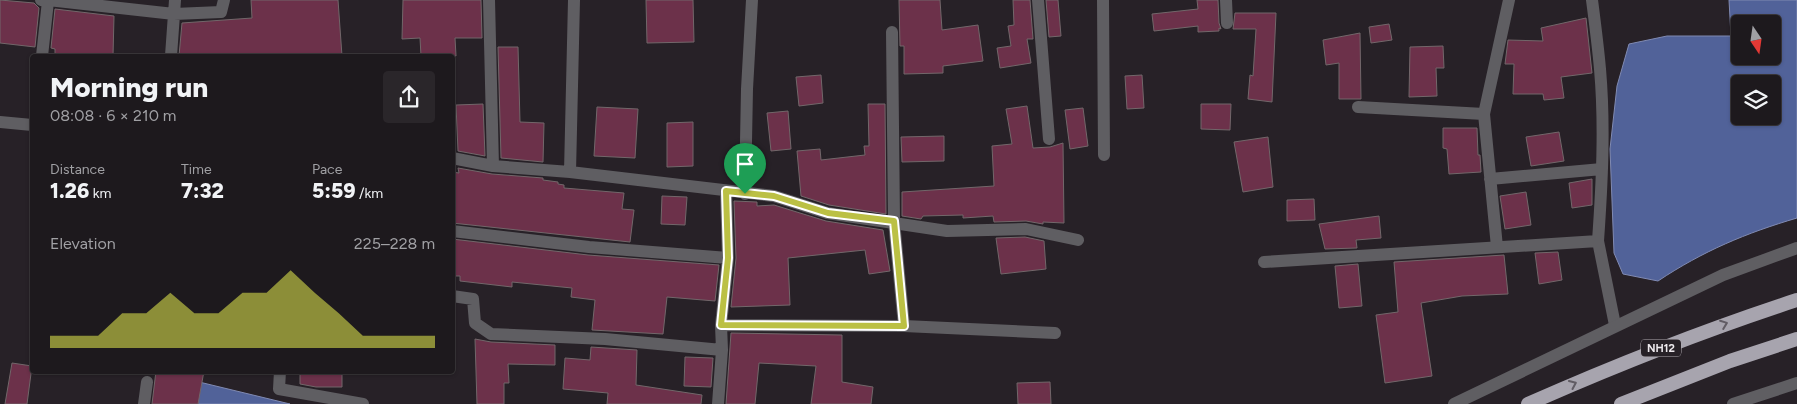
<!DOCTYPE html>
<meta charset="utf-8">
<style>
:root{--surface:#1d191d;--page:#2a262a;--text:#f1f3f6;--muted:#a0a0a4;--line:#3b383b;--accent:#bbc044}
body{margin:0;font-family:Figtree,sans-serif;background:var(--page);color:var(--text);height:100vh;display:flex;flex-direction:column;font-size:19px;white-space:nowrap}
*{box-sizing:border-box;margin:0}
p{font-size:16px;color:var(--muted)}
.icon{flex:none;width:28px;height:28px;fill:none;stroke:currentColor;stroke-width:2;stroke-linecap:round;stroke-linejoin:round}
.map{position:relative;flex:1;overflow:hidden}
.details{position:absolute;left:30px;top:54px;width:425px;height:320px;display:flex;flex-direction:column;background:var(--surface);border-radius:5px;box-shadow:0 1px 4px #0004,0 0 0 1px var(--line)}
.details>*{flex:none}
.needle{width:32px;rotate:167deg}
.fabs{position:absolute;left:1731px;top:15px;display:grid;gap:10px}
.fabs a{display:grid;place-items:center;width:50px;height:50px;border-radius:5px;background:var(--surface);box-shadow:0 1px 4px #0004,0 0 0 1px var(--line);font-size:25px}
.pin{position:absolute;display:grid;place-items:center;width:42px;height:42px;color:#fff;margin:-51px -21px;border-radius:50% 50% 50% 0;rotate:-45deg;box-shadow:0 0 5px #0007}
.pin .icon{rotate:45deg}
.round{display:grid;place-items:center;flex:none;width:52px;height:52px;border-radius:5px;background:var(--page)}
.headline{display:flex;align-items:center;justify-content:space-between;height:85px;padding:0 20px}
h1{font-size:28px;font-weight:800;line-height:38px}
.metrics{display:grid;grid-template-columns:repeat(3,1fr);gap:8px;height:85px;padding:5px 20px}
.metrics div{display:grid;align-content:center}
.metrics b{font-size:21px;font-weight:800}
.metrics small{font-size:14px;font-weight:400}
.metrics p{font-size:14px}
.chart{height:140px;padding:10px 20px}
.chart p{display:flex;justify-content:space-between}
.chart svg{width:100%;height:90px;margin-top:5px;fill:var(--accent);opacity:.7}
.map>svg:first-child{display:block}
.water{fill:#516299;stroke:#808ab2;fill-rule:evenodd}
.building{fill:#6c314a;stroke:#72676a}
.lines{fill:none;stroke-linecap:round;stroke-linejoin:round}
.minor{stroke:#5f5e62;stroke-width:12}
.tertiary{stroke:#5f5e62;stroke-width:12}
.trunk{stroke:#a7a4ae;stroke-width:14}
.oneway{stroke:#615c64}
.route-casing{stroke:#fff;stroke-width:10}
.route{stroke:#bbc044;stroke-width:6}
.labels{text-anchor:middle;stroke-width:4.5;stroke-linejoin:round;paint-order:stroke}
.shield{fill:#272127;stroke:#b2adb2;stroke-width:1}
.shield-label{font-size:11px;font-weight:bold;fill:#ede9ed}
</style>
<div class="map">
<svg width="1797" height="404" viewBox="0 0 1797 404">
<rect width="100%" height="100%" fill="#272127"/>
<path class="water" d="M 1729,0 L 1797,0 L 1797,218 C 1746,233 1703,251 1658,281 L 1623,274 L 1614,253 L 1610,149 L 1617,86 L 1629,44 L 1667,36 L 1731,36 ZM 1740,24 L 1772,24 L 1772,56 L 1740,56 ZM 1740,84 L 1772,84 L 1772,116 L 1740,116 Z
M 195,381 L 290,404 L 192,404 Z"/>
<path class="building" d="M 0,0 L 34,3 L 39,8 L 35,47 L 0,43 Z
M 251,0 L 338,0 L 342,56 L 179,56 L 182,23 L 252,18 Z
M 403,0 L 481,0 L 482,38 L 455,38 L 456,56 L 421,56 L 420,38 L 402,39 Z
M 646,0 L 693,0 L 694,42 L 647,43 Z
M 899,0 L 940,0 L 942,30 L 978,25 L 983,61 L 943,66 L 943,73 L 904,74 L 904,46 L 900,46 Z
M 1013,0 L 1030,0 L 1033,39 L 1027,39 L 1031,63 L 1000,68 L 997,48 L 1011,46 L 1008,26 L 1014,25 Z
M 1046,0 L 1058,0 L 1061,36 L 1049,37 Z
M 1197,0 L 1218,0 L 1219,23 L 1221,29 L 1219,28 L 1219,31 L 1198,32 L 1198,26 L 1154,31 L 1152,14 L 1198,9 Z
M 55,9 L 114,16 L 113,56 L 55,56 L 55,49 L 51,48 Z
M 1235,13 L 1276,13 L 1272,102 L 1248,99 L 1250,75 L 1253,76 L 1256,29 L 1233,29 Z
M 1586,18 L 1592,73 L 1561,77 L 1564,98 L 1544,100 L 1543,94 L 1513,94 L 1514,64 L 1505,64 L 1508,40 L 1543,41 L 1541,28 Z
M 1389,24 L 1392,40 L 1371,43 L 1369,27 Z
M 1360,33 L 1361,99 L 1339,99 L 1339,63 L 1326,65 L 1323,40 Z
M 1443,46 L 1444,68 L 1436,68 L 1437,96 L 1409,97 L 1410,47 Z
M 498,47 L 518,47 L 520,122 L 544,123 L 543,162 L 501,158 Z
M 821,75 L 823,103 L 799,106 L 796,77 Z
M 1142,75 L 1144,108 L 1127,109 L 1125,76 Z
M 483,104 L 485,156 L 458,151 L 456,105 Z
M 868,104 L 885,104 L 886,214 L 829,205 L 801,196 L 797,151 L 820,149 L 821,160 L 865,155 L 864,146 L 869,146 Z
M 1201,104 L 1231,104 L 1230,130 L 1201,129 Z
M 1027,106 L 1033,148 L 1050,147 L 1063,143 L 1064,223 L 1043,222 L 1043,224 L 1026,221 L 994,222 L 993,216 L 963,218 L 963,215 L 923,216 L 921,219 L 902,216 L 902,192 L 994,186 L 992,146 L 1012,144 L 1006,109 Z
M 597,107 L 638,109 L 635,158 L 594,156 Z
M 1083,108 L 1088,146 L 1070,149 L 1065,110 Z
M 788,111 L 791,149 L 771,151 L 767,113 Z
M 693,122 L 693,166 L 667,167 L 667,123 Z
M 1443,128 L 1477,128 L 1478,155 L 1480,155 L 1481,172 L 1449,174 L 1447,149 L 1443,148 Z
M 1559,132 L 1564,161 L 1531,166 L 1526,137 Z
M 944,136 L 944,161 L 902,162 L 901,137 Z
M 1268,137 L 1273,187 L 1243,192 L 1234,142 Z
M 458,168 L 492,174 L 543,178 L 543,180 L 558,182 L 558,184 L 564,185 L 564,188 L 624,193 L 622,209 L 634,210 L 630,242 L 452,223 L 452,172 L 459,173 Z
M 1592,179 L 1592,205 L 1572,208 L 1569,183 Z
M 1526,192 L 1531,225 L 1505,229 L 1500,196 Z
M 662,196 L 687,197 L 685,225 L 661,224 Z
M 1314,199 L 1315,220 L 1287,221 L 1287,200 Z
M 734,201 L 757,202 L 757,206 L 774,205 L 826,221 L 883,230 L 890,271 L 869,274 L 865,250 L 788,258 L 790,305 L 731,307 L 736,258 Z
M 1379,216 L 1381,238 L 1356,240 L 1357,248 L 1325,249 L 1319,224 Z
M 1025,237 L 1044,241 L 1046,269 L 1001,274 L 996,238 Z
M 452,239 L 588,255 L 719,265 L 715,301 L 667,297 L 663,334 L 592,330 L 595,300 L 571,297 L 572,288 L 512,282 L 512,287 L 460,281 L 460,276 L 452,276 Z
M 1558,252 L 1562,280 L 1539,284 L 1535,253 Z
M 1504,255 L 1508,294 L 1462,296 L 1421,303 L 1432,376 L 1385,383 L 1376,315 L 1398,312 L 1394,262 Z
M 1358,264 L 1362,306 L 1339,308 L 1335,266 Z
M 731,333 L 842,335 L 842,382 L 873,387 L 871,404 L 811,404 L 816,366 L 759,363 L 755,404 L 726,404 Z
M 475,339 L 491,342 L 555,345 L 555,365 L 508,364 L 509,383 L 504,383 L 504,404 L 477,404 Z
M 591,347 L 637,350 L 636,385 L 702,395 L 701,404 L 607,404 L 608,393 L 563,389 L 565,358 L 590,360 Z
M 685,357 L 713,358 L 711,387 L 684,386 Z
M 12,363 L 32,366 L 27,404 L 5,404 Z
M 156,371 L 204,371 L 198,404 L 152,404 Z
M 300,371 L 342,371 L 342,387 L 316,387 L 300,384 Z
M 1050,382 L 1051,404 L 1018,404 L 1017,383 Z"/>
<g class="lines">
<path class="minor" d="M 41,0 L 48,1 L 42,56
M 48,0 L 174,14 L 221,12 L 224,0
M 489,0 L 493,166
M 1038,0 L 1049,139
M 1103,0 L 1104,155
M 1226,0 L 1227,23
M 1592,0 C 1595,23 1598,46 1600,69 C 1605,126 1602,184 1598,241
M 171,56 L 175,0
M 1358,107 L 1484,114 L 1497,247
M 1484,114 L 1509,0
M 0,122 L 32,125
M 452,158 L 493,166 L 570,172 L 774,196 L 827,213 L 947,231 L 1026,229 L 1078,240
M 570,172 L 574,0
M 1490,179 L 1602,169
M 745,194 L 747,89 L 752,0
M 452,231 L 589,247 L 728,258
M 1264,262 L 1598,241 L 1615,325
M 452,296 L 473,299 L 475,323 L 491,334 L 605,339 L 722,350
M 721,325 L 904,326 L 894,221 L 892,32
M 904,326 L 1055,333
M 280,371 L 279,389 L 363,404
M 144,404 L 147,382
M 718,404 L 722,350 L 721,325 L 728,258 L 726,191"/>
<path class="tertiary" d="M 1454,404 L 1723,275 L 1797,248
M 1733,404 L 1797,383"/>
<path class="trunk" d="M 1528,404 C 1616,365 1705,330 1797,300
M 1621,404 L 1730,361 L 1797,339"/>
</g>
<defs><path id="oneway-chevron" d="M-2-3.5L2.5 0L-2 3.5" fill="none" stroke-width="1.6" stroke-linecap="round" stroke-linejoin="round" transform="scale(1.25)"/></defs>
<g class="oneway">
<use href="#oneway-chevron" transform="translate(1724 324) rotate(-21)"/>
<use href="#oneway-chevron" transform="translate(1573 384) rotate(-24)"/>
</g>
<g class="lines">
<defs>
<path id="route" d="M 726,191 L 774,196 L 828,213 L 894,221 L 904,326 L 721,325 L 728,258 Z"/>
</defs>
<use href="#route" class="route-casing"/>
<use href="#route" class="route"/>
</g>
<g class="labels">
<rect class="shield" x="1641" y="339.5" width="40" height="17" rx="4"/>
<g class="shield-label">
<text x="1661" y="352">NH12</text>
</g>
</g>
</svg>
<div class="fabs">
<a><svg class="needle" viewBox="-14 -14 28 28"><path d="M0-13l5 13h-10z" fill="#e53935"/><path d="M0 13l5-13h-10z" fill="#a0a0a4"/></svg></a>
<a><svg class="icon" aria-label="layers" viewBox="0 0 24 24"><path d="M12 4l9 5-9 5-9-5zM3 14l9 5 9-5"/></svg></a>
</div>
<div class="pin" style="left:745px;top:194px;background:#1e9e55"><svg class="icon" aria-label="arrive" viewBox="0 0 24 24"><path d="M6 21V4h12l-3 4 3 4H6"/></svg></div>
<section class="details">
<div class="headline"><div><h1>Morning run</h1><p>08:08 · 6 × 210 m</p></div><a class="round"><svg class="icon" aria-label="share" viewBox="0 0 24 24"><path d="M12 15V3M7 8l5-5 5 5M5 13v7h14v-7"/></svg></a></div>
<div class="metrics">
<div><p>Distance</p><b>1.26<small> km</small></b></div>
<div><p>Time</p><b>7:32</b></div>
<div><p>Pace</p><b>5:59<small> /km</small></b></div>
</div>
<div class="chart"><p><span>Elevation</span>225–228 m</p>
<svg viewBox="0 0 160 44" preserveAspectRatio="none"><path d="M0 44V38L10 38L20 38L30 27L40 27L50 17L60 27L70 27L80 17L90 17L100 6L110 17L120 27L130 38L140 38L150 38L160 38V44z"/></svg>
</div>
</section>
</div>
